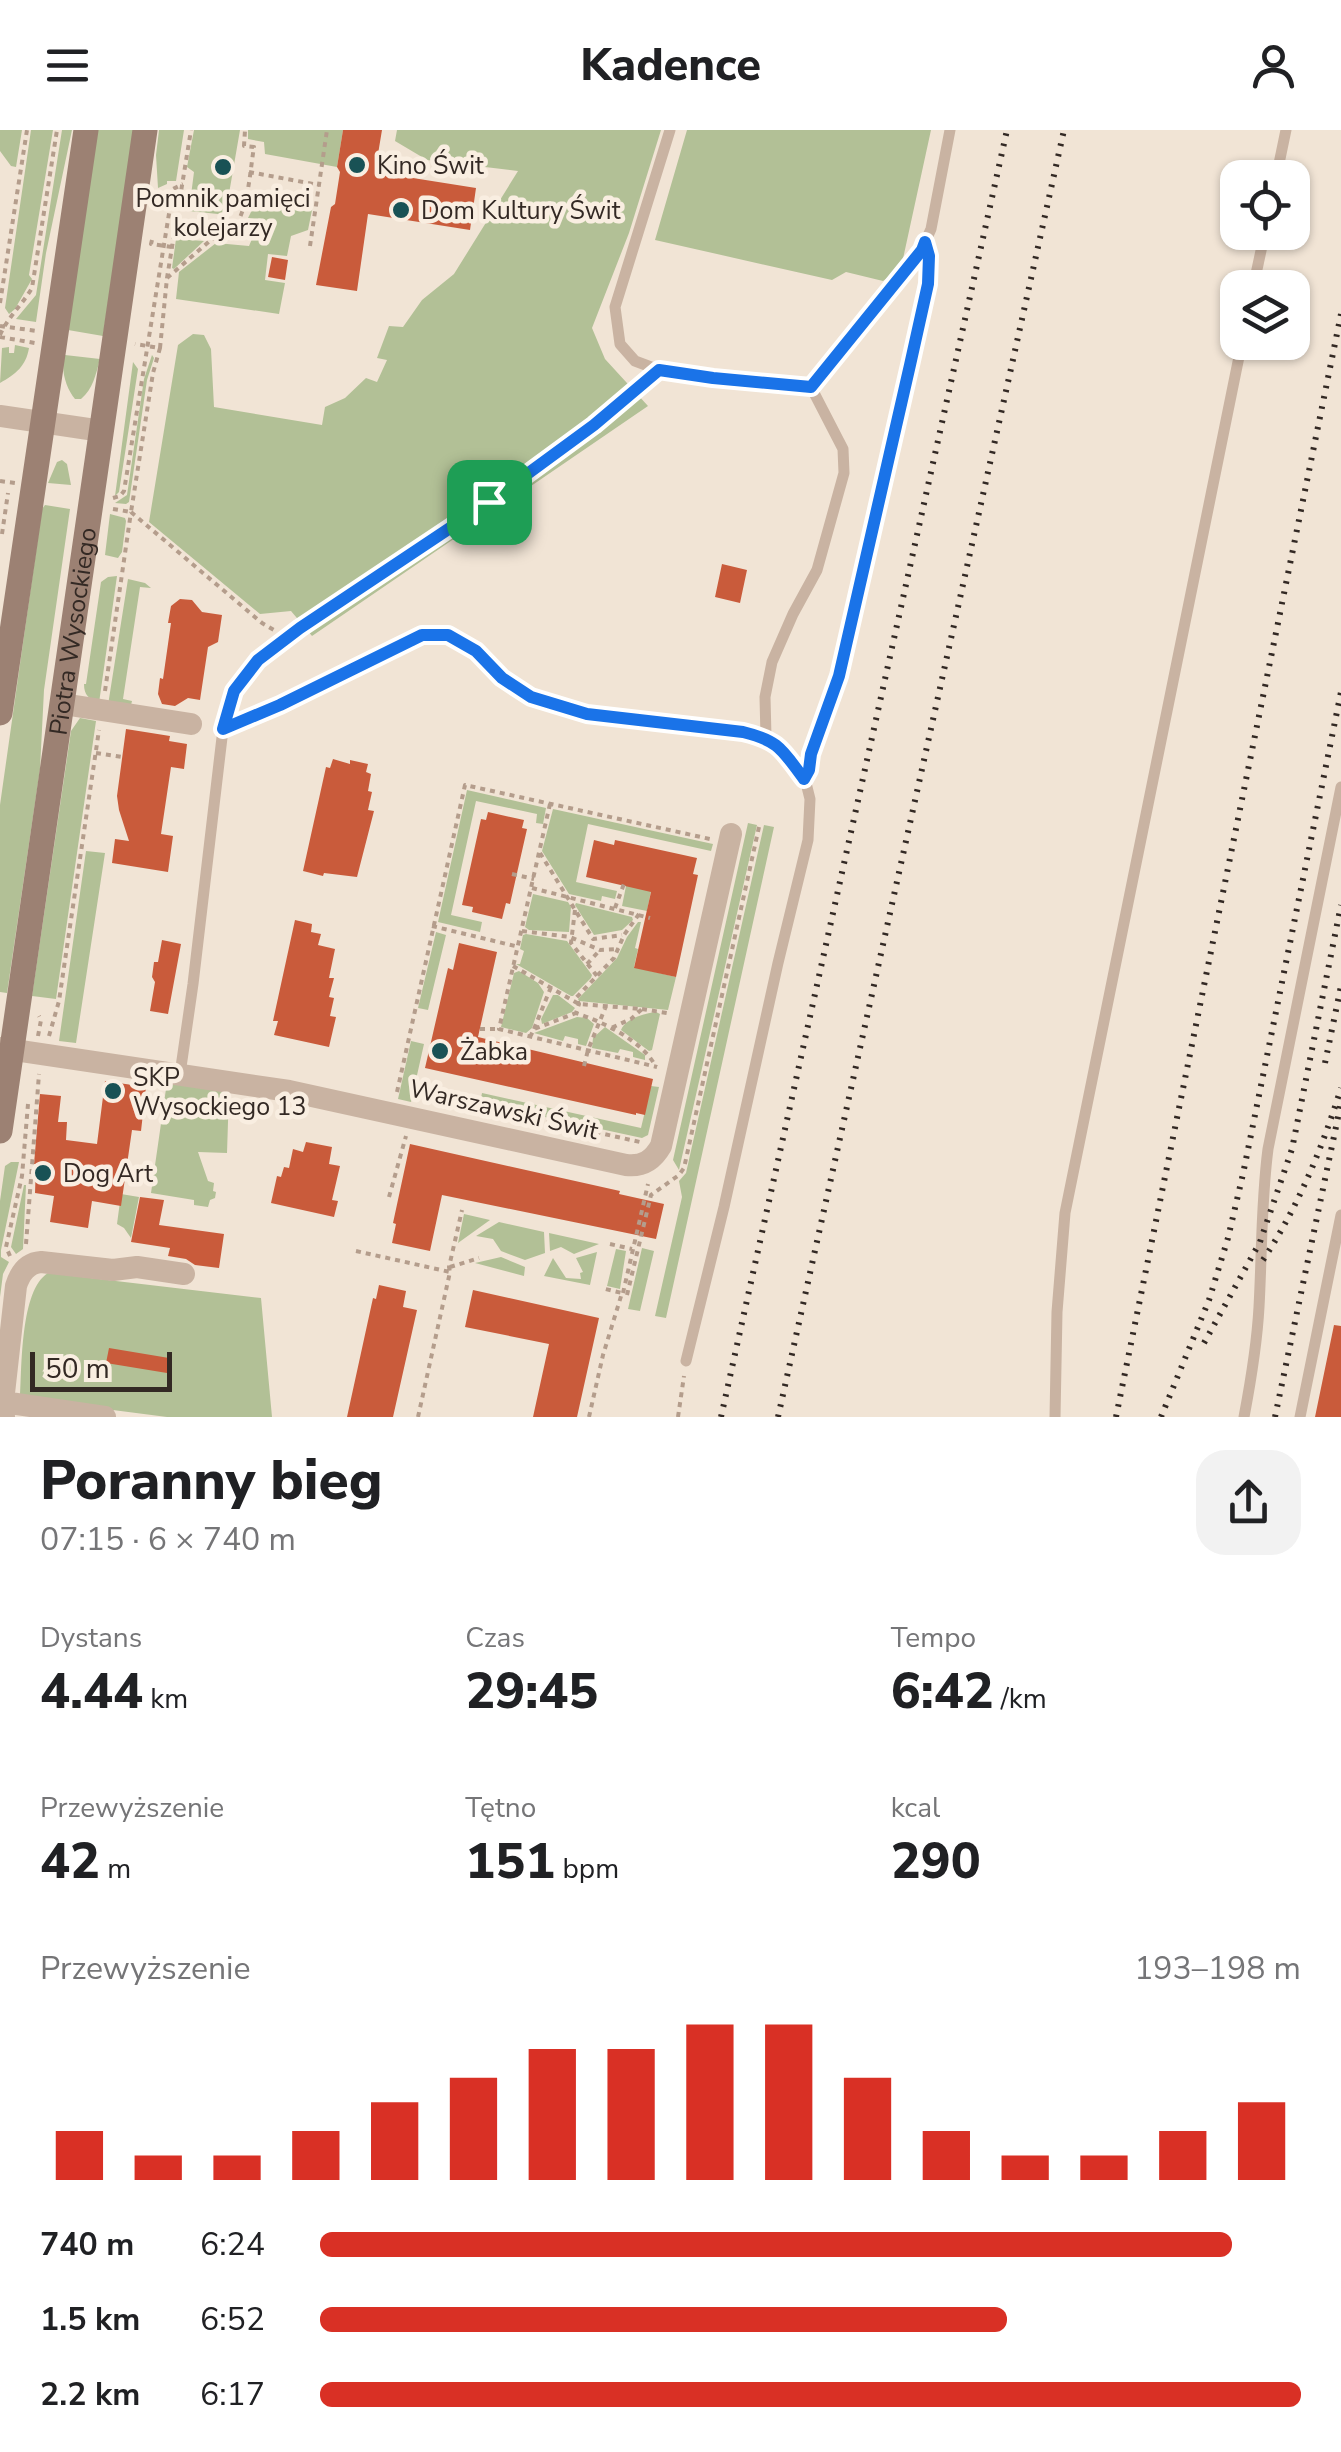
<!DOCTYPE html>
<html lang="pl">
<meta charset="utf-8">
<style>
:root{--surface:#fff;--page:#f2f2f2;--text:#202124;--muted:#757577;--accent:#d93025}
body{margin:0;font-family:"Nunito Sans",sans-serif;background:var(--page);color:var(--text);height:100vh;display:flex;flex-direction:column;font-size:38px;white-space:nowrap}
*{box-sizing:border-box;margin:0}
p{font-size:32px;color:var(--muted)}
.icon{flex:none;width:55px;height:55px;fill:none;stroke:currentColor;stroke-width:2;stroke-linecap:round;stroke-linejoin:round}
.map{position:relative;height:1287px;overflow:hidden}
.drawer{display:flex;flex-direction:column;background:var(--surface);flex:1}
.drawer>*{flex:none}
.tools{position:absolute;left:1220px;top:30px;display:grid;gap:20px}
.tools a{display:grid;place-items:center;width:90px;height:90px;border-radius:20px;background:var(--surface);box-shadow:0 2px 8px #0004;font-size:50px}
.scale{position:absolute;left:30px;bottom:25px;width:142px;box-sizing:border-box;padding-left:10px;border:5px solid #332924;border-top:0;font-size:28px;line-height:35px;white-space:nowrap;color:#332924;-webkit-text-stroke:8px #f9eee1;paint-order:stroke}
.pin{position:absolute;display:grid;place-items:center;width:85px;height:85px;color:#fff;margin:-42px;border-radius:20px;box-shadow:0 5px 15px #0006}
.round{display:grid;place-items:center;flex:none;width:105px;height:105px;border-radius:30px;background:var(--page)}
.headline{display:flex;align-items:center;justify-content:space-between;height:170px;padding:0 40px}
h1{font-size:55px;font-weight:800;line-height:75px}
.figures{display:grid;grid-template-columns:repeat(3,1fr);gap:15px;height:170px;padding:10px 40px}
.figures div{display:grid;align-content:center}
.figures b{font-size:50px;font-weight:800}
.figures small{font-size:28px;font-weight:400}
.figures p{font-size:28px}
.chart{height:280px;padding:20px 40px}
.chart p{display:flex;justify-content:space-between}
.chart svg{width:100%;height:180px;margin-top:10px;stroke:var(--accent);stroke-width:6}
ul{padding:0 40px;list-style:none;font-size:32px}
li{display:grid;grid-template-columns:160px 120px 1fr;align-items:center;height:75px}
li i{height:25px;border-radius:12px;background:var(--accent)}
header{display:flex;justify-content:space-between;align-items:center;height:130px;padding:0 40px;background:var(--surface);font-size:45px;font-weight:800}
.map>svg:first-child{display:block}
.green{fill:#b2c096}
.building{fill:#c95b3b}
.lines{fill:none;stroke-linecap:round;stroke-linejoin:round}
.path{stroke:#b49d8c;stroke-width:4;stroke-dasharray:5 5;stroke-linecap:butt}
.lane{stroke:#c9b3a2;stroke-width:11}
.street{stroke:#c9b3a2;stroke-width:22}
.secondary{stroke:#9c8173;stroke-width:25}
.rail{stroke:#332924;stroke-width:6;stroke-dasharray:2.5 8;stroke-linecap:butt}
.route-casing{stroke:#fff;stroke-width:20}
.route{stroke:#1a73e8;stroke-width:12}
.poi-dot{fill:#195255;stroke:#f9eee1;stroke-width:4}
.labels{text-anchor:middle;stroke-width:9;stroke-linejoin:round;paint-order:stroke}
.poi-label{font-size:25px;fill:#332924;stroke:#f9eee1;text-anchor:start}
.street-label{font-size:25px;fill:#332924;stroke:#f9eee1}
</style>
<header><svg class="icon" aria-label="menu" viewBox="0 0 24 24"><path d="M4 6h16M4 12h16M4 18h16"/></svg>Kadence<svg class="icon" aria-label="person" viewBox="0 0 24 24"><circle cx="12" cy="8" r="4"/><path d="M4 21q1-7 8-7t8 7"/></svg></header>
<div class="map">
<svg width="1341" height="1287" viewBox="0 0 1341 1287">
<rect width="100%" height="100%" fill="#f1e4d5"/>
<path class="green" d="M 0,0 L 22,0 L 16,37 L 11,36 L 0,21 Z
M 31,0 L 53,0 L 29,145 L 32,149 L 15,179 L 9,184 L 5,178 Z
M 62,0 L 72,0 L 46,123 L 36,192 L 16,189 L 36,165 Z
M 97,0 L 134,0 L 103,206 L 68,200 Z
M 159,0 L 184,0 L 176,51 L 167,51 L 167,54 L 158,58 L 156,25 Z
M 194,0 L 240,0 L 226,81 L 218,84 L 189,81 L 194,42 L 187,37 Z
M 248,0 L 343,0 L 337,37 L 265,24 L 264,12 L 248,9 Z
M 397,0 L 661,0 L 629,103 L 592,198 L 605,229 L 648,276 L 312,506 L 291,481 L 260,484 L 149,392 L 178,215 L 193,204 L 204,205 L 211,219 L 214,277 L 322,295 L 325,277 L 345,268 L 366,248 L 377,252 L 387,230 L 377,228 L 389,196 L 403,197 L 422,170 L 454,144 L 518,41 L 427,30 L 395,11 Z
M 687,0 L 931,0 L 901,138 L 883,151 L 846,142 L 832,150 L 655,110 Z
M 259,66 L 313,75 L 308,100 L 291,106 L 287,126 L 268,124 L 265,150 L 285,153 L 279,184 L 176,169 L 179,142 L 216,113 L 249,116 L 260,90 L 248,88 Z
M 176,109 L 204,111 L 174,139 L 172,138 Z
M 15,215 L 29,218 C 26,236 16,244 0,253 L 2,218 L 9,217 L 9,223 L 14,223 Z
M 65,225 L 100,229 C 96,244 93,259 81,269 L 75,269 C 66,258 60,239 65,225 Z
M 152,225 L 154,228 L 147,250 L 129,372 L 126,374 L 115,373 L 127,365 L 144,249 Z
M 133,232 L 138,239 L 119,362 L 115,366 Z
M 62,330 L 67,334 L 71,355 L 48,353 L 57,332 Z
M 45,375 L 70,379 L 44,560 L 40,639 L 7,863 L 0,862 L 0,675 L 42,379 Z
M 110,384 L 125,388 L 126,391 L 122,422 L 118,428 L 105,425 Z
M 117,446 L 99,573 C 89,568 84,566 84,554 L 86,554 L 101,452 L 108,447 Z
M 128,449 L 145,453 L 151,458 L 140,457 L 123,569 L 132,571 L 131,575 L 108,575 Z
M 80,588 L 96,591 L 56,869 L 32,866 L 71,601 Z
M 467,660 L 546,678 L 543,694 L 536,693 L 537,684 L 476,671 L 451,785 L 482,792 L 480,802 L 438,792 Z
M 553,679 L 713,714 L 711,721 L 588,694 L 576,752 L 617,761 L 615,769 L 602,766 L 601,771 L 569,764 L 542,721 Z
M 748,693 L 757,695 L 679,1040 L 673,1030 Z
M 764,695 L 774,697 L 666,1188 L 655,1186 L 682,1067 L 679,1051 L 686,1043 Z
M 86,721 L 105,723 L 76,913 L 59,911 Z
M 626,756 L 652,756 L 647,781 L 622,776 Z
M 533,764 L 568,772 L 571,777 L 569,802 L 529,800 L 525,797 Z
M 576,773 L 632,787 L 633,790 L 622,800 L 594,805 L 575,775 Z
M 638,792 L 641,792 L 635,818 L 638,819 L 634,837 L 676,847 L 668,880 L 579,871 L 578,869 L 617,828 L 627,807 Z
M 436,802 L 446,805 L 428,880 L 418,878 Z
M 526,804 L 567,811 L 592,845 L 591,848 L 573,866 L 571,866 L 516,834 L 520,834 L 524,821 L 520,819 L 523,805 Z
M 519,841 L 538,853 L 544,862 L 532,898 L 526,903 L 501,897 L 514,843 Z
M 553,865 L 558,865 L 575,878 L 572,882 L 542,894 L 541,889 Z
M 656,882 L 660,884 L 652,920 L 649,921 L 621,900 C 625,889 645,883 656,882 Z
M 577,887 L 587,888 L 594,894 L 586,916 L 578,914 L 578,909 L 565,906 L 563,911 L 534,903 Z
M 605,897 L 645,925 L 645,930 L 633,927 L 633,922 L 620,919 L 618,923 L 592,918 L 593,908 Z
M 411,911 L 424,914 L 411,972 L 398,969 Z
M 167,952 L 229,961 L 227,1023 L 198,1022 L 208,1051 L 214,1053 L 213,1061 L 216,1062 L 215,1068 L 210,1070 L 208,1077 L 194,1075 L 194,1070 L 151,1063 Z
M 651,956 L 659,957 L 648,1005 L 642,1008 L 480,973 L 482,963 L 641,998 Z
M 11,1032 L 19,1032 L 1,1120 L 1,1127 L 9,1132 L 3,1144 L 0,1167 L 0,1071 L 5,1036 Z
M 24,1055 L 26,1055 L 23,1119 L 16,1124 L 11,1117 Z
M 121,1064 L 139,1067 L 131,1108 L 124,1098 L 117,1094 Z
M 464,1084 L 490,1090 L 458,1113 Z
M 499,1092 L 544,1102 L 545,1123 L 525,1130 L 501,1121 L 493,1109 L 476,1106 Z
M 549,1103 L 599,1114 L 574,1124 L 561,1117 L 550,1121 Z
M 642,1118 L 654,1121 L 640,1181 L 628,1179 Z
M 616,1119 L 626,1121 L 620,1159 L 607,1156 Z
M 597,1122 L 590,1155 L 544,1146 L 553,1128 L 566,1148 L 581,1149 L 580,1143 L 583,1142 L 576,1128 Z
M 501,1127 L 525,1137 L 524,1146 L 475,1133 Z
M 48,1143 L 261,1168 L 272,1287 L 167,1287 L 20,1268 C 22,1238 20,1160 48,1143 Z"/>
<path class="building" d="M 343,0 L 382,0 L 375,42 L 476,58 L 470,100 L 368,84 L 357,161 L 316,155 L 331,77 L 335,74 L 340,42 L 337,37 Z
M 272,127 L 288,130 L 285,150 L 268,147 Z
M 722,434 L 747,440 L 740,473 L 715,467 Z
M 180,469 L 192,470 L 202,482 L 222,485 L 218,512 L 208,517 L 200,570 L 188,568 L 175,576 L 162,574 L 158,564 L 160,548 L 163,549 L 171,493 L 168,493 L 171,476 Z
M 126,599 L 170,606 L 169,611 L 187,614 L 184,639 L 171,637 L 161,704 L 173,706 L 168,742 L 112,733 L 115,709 L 129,711 L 119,680 L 117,666 Z
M 333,629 L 350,634 L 350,630 L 368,634 L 366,642 L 371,644 L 368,661 L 372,662 L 368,680 L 374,681 L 357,747 L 324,743 L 323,746 L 303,741 L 326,637 L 330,638 Z
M 488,682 L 524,690 L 522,698 L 527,699 L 510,774 L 506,773 L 502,789 L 472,782 L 473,777 L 462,775 L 481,689 L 486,690 Z
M 594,710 L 614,715 L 615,710 L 697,728 L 693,744 L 698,745 L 676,847 L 634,838 L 651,762 L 586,747 Z
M 295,790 L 312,794 L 311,802 L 321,804 L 318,815 L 335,819 L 329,848 L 334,848 L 329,867 L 334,868 L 330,886 L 336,887 L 329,917 L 274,905 L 278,891 L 273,891 Z
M 162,810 L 181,814 L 168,884 L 150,881 L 155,852 L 152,847 L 154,832 L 158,832 Z
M 459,813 L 497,822 L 478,907 L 653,949 L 645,985 L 636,983 L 636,985 L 425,938 L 448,838 L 453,840 Z
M 105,951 L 146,957 L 141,1001 L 132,1000 L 121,1076 L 92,1071 L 88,1098 L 50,1092 L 54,1066 L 35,1063 L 36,1034 L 34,1034 L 40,964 L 61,966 L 58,992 L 67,992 L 66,1010 L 97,1014 Z
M 306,1012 L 332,1017 L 329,1034 L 340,1036 L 332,1070 L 338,1071 L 334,1087 L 271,1073 L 277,1046 L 281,1047 L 284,1037 L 289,1038 L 293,1019 L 303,1022 Z
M 410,1014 L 620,1061 L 619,1064 L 664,1074 L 656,1109 L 442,1065 L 430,1121 L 392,1113 L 396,1094 L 393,1093 Z
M 140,1067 L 164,1070 L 159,1095 L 224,1104 L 219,1138 L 195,1135 L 186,1129 L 168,1126 L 170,1118 L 131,1112 Z
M 379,1155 L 406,1161 L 403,1177 L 417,1180 L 393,1287 L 347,1287 L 373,1168 L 376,1169 Z
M 473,1160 L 599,1188 L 577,1287 L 533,1287 L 549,1214 L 465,1197 Z
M 1334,1195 L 1341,1196 L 1341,1287 L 1315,1287 Z
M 109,1218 L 169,1228 L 167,1243 L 106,1233 Z"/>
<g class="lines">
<path class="path" d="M 249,42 L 319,55
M 152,110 L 151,114 L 172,117
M 310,116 L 327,0
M 167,148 L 212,109 L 229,106 C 249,81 249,47 254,17 L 244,16 L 245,0
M 0,173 L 27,0
M 0,196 L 37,201
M 0,205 C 8,187 22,175 32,158 L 57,0
M 0,207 L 35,213
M 160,218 L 167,148 L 191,0
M 0,351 L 15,353
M 113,368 L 120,366 L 124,361 L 173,59 L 183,54
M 113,379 L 131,382 L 153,243 L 160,218 L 135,214
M 131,382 L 262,493 L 274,500
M 2,404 L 8,363
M 105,561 L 131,382
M 96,623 L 122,627
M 810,632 L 839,546 L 911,235 L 928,154 L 928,137
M 550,674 L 499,899 L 657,937
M 540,723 L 593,809 L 622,805
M 512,744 L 534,749
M 532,758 L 650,788
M 615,778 L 625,751
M 575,780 L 571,813 L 597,846
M 639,784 L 624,805 L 614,828 L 576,868 L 579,874 L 576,883 C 603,892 643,911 656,937
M 432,796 L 515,816
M 522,801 L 570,807 L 600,820 L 619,819
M 587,834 L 600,820
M 513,836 L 579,874 L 642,879 L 631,889 L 611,898
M 642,879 L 667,883
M 480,899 L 499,899
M 534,899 L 551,857
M 38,906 L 41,890 L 39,886
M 49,906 L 59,871 L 99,600
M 530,907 L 534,899 L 576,883
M 584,936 L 588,920 L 606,876
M 397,962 L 465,655 L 710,709
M 415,968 L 416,962 L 640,1012
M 389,1067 L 406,1006
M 26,1114 L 39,944
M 610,1114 L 632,1119
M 356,1121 L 450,1142
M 10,1126 L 6,1117 L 22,1046 L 28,974
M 450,1137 L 479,1128
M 623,1163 L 648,1054
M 627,1165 L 651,1065 L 679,1045 L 684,1038 L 759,697
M 418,1287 L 450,1142 L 449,1137 L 462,1080
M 589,1287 L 603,1225 L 622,1163 L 601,1158
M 678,1287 L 684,1246"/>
<path class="lane" d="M 1276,48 L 1286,0
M 1253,158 L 1265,102
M 659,240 L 635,231 L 620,214 L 615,177 L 670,0
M 223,599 L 280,575 L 422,505 L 448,505 L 475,521 L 503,548 L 531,567 L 587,584 L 743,602 L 766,607 L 781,618 L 805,649 L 810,669 L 808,710 L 778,833 L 724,1077 L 686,1231
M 766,607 L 765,567 L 772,532 L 793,484 L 817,440 L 844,343 L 843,319 L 811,257
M 180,944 L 193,854 L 223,599 L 234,561 L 258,530 L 301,498 L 489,372 L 594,295 L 659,240 L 713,248 L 811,257 L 922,119 L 931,99 L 950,0
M 1055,1287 L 1057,1182 L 1065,1083 L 1242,212
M 1244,1287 C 1251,1250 1257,1214 1259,1177 C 1262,1123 1261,1073 1268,1019 L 1341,657
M 1300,1287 L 1341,1085"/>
<path class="street" d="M 0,286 L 102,301
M 63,574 L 191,594
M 0,918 L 289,961 L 626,1035 C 643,1037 653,1030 661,1016 L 731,704
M 3,1272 L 105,1287
M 4,1287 L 3,1272 L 16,1156 C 20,1143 27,1133 41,1132 L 113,1140 L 137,1137 L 184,1144"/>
<g class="secondary">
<path d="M 0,583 L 86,0"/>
<path id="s1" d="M 0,1001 L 145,0"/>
</g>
<path class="rail" d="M 1325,933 L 1341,856
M 1263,1130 C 1298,1077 1322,1019 1341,958
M 1204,1213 L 1260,1112 L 1292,1019 L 1341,775
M 721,1287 L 1007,0
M 778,1287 L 1064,0
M 1116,1287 L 1341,184
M 1161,1287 L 1209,1170 L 1228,1108 L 1243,1044 L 1341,562
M 1275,1287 L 1341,973"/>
</g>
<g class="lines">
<defs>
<path id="route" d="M 925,112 L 929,126 L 928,154 L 910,235 L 839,546 L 811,624 L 809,640 L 804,649 C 782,620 780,611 743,602 L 587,584 L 531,567 L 502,548 L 476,521 L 448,505 L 422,505 L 280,575 L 223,599 L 234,561 L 258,530 L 300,498 L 489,372 L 594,295 L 659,240 L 713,248 L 811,257 L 922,120 Z"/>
</defs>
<use href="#route" class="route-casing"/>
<use href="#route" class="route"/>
</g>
<g class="poi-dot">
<circle cx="357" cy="35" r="10"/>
<circle cx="223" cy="37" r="10"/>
<circle cx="401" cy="80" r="10"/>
<circle cx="440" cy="921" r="10"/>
<circle cx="113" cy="961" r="10"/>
<circle cx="43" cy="1043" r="10"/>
</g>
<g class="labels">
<g class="poi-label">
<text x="377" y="44">Kino Świt</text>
<text x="223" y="77" text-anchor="middle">Pomnik pamięci<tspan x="223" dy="29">kolejarzy</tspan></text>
<text x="421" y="89">Dom Kultury Świt</text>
<text x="460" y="930">Żabka</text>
<text x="133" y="956">SKP<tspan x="133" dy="29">Wysockiego 13</tspan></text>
<text x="63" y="1052">Dog Art</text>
</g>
<g class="street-label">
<text dy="9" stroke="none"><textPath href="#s1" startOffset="505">Piotra Wysockiego</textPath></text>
<text transform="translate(504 979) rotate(13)" y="9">Warszawski Świt</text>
</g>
</g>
</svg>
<div class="tools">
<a><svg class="icon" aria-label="locate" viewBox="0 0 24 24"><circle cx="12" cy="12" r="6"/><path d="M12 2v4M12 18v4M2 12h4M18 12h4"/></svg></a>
<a><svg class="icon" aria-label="layers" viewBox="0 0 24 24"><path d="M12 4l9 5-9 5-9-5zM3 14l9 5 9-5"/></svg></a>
</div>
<div class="scale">50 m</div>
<div class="pin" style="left:489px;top:372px;background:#1e9e55"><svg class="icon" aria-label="arrive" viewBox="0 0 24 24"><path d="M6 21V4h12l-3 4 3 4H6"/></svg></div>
</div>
<section class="drawer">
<div class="headline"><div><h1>Poranny bieg</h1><p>07:15 · 6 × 740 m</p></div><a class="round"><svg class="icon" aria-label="share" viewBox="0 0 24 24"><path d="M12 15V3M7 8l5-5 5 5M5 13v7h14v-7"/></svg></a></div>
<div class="figures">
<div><p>Dystans</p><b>4.44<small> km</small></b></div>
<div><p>Czas</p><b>29:45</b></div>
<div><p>Tempo</p><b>6:42<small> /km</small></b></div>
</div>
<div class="figures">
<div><p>Przewyższenie</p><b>42<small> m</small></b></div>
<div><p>Tętno</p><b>151<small> bpm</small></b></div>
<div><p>kcal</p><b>290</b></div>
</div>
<div class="chart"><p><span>Przewyższenie</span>193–198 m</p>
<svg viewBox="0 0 160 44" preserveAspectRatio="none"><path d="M5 44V32M15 44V38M25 44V38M35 44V32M45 44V25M55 44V19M65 44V12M75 44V12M85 44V6M95 44V6M105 44V19M115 44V32M125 44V38M135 44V38M145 44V32M155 44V25"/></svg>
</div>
<ul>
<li><b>740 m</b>6:24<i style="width:93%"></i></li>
<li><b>1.5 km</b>6:52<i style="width:70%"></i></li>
<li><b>2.2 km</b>6:17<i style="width:100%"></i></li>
</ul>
</section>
